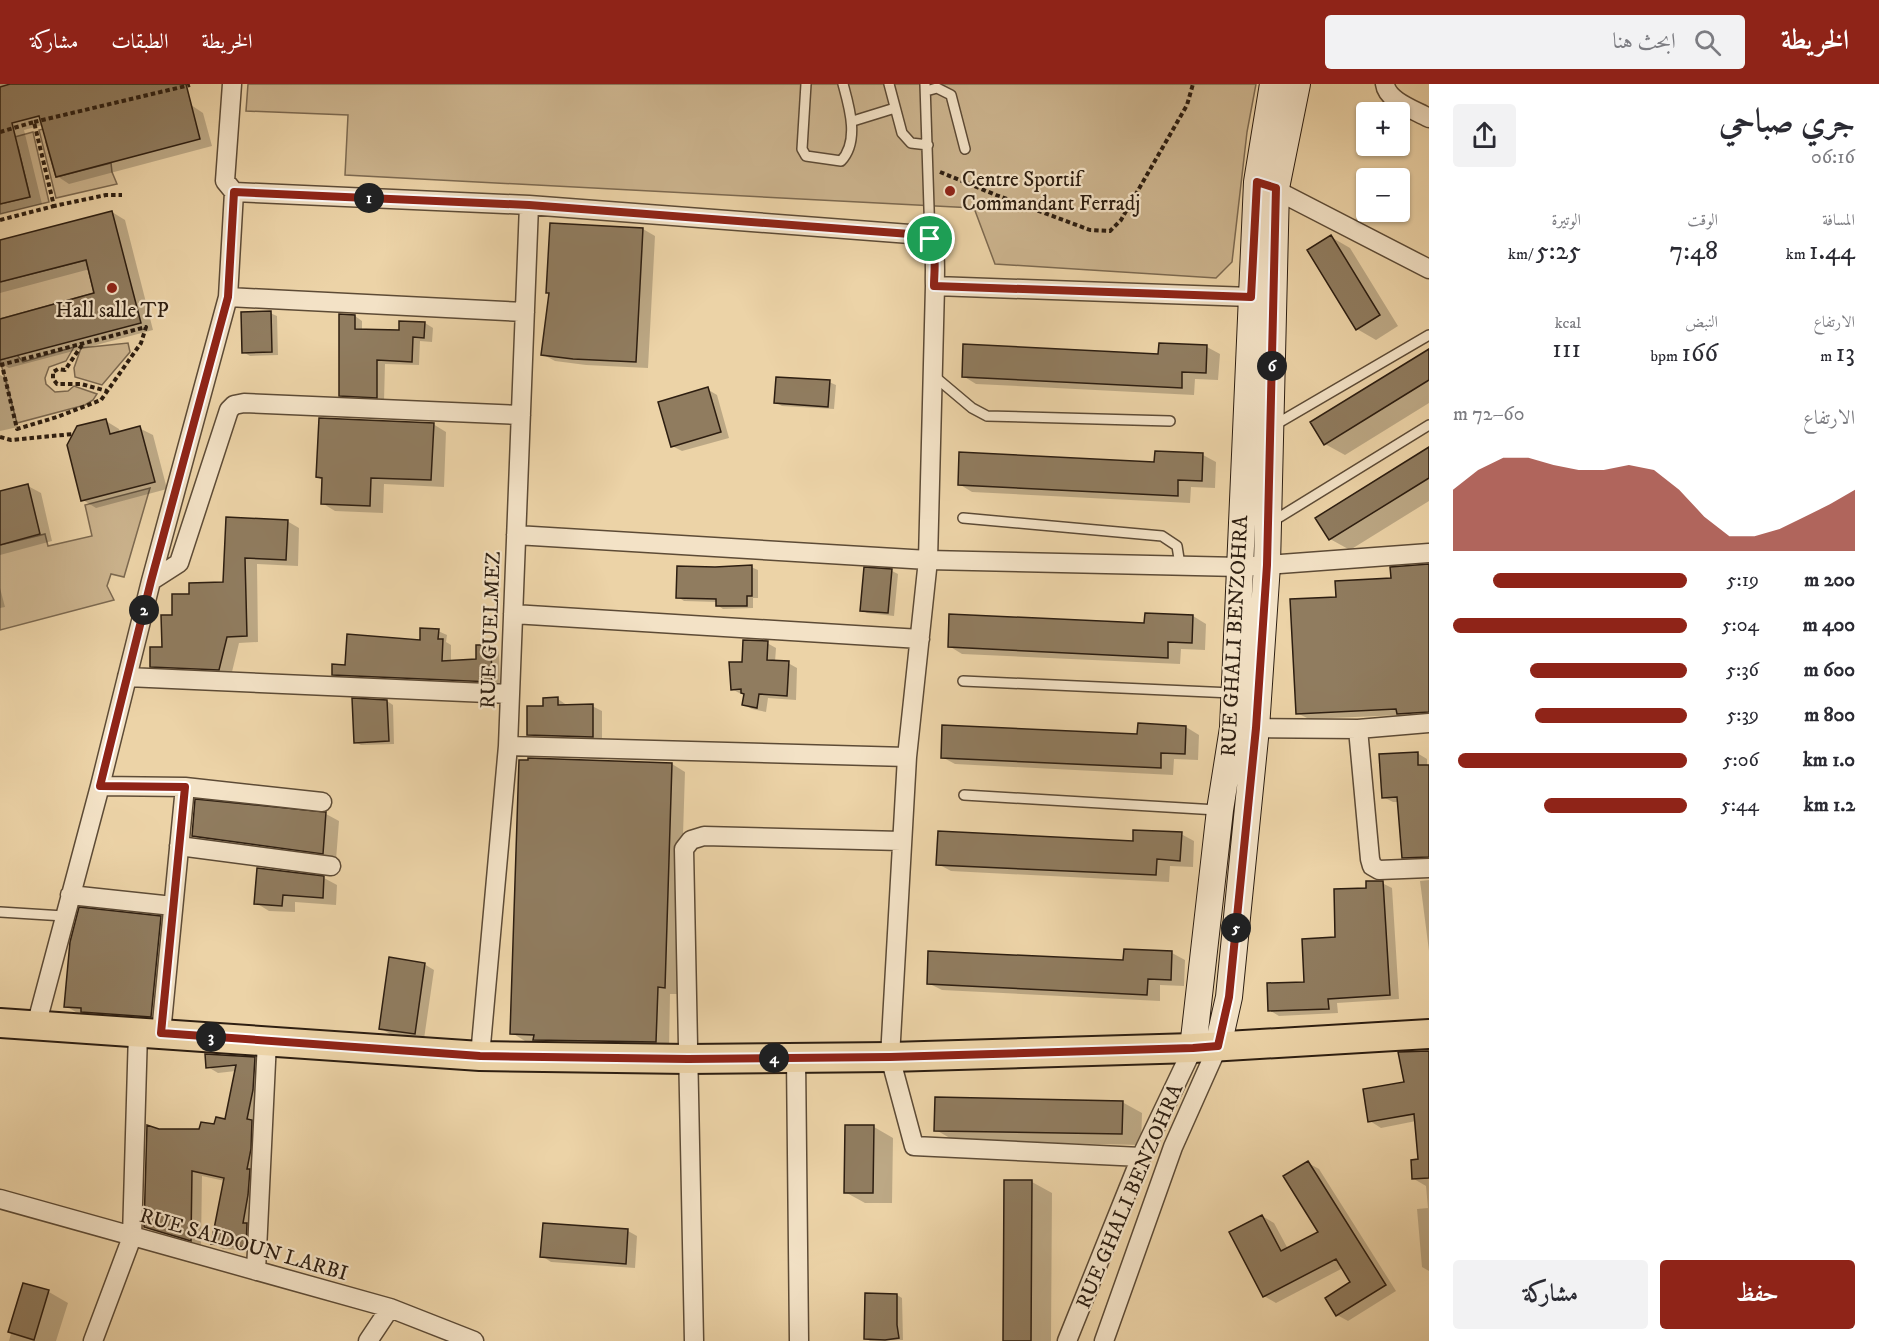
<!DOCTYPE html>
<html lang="ar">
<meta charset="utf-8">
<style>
:root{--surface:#fff;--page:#f2f2f3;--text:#2b2b33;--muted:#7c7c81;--accent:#8f2418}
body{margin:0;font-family:"IM FELL DW Pica",Amiri,serif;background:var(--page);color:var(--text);direction:rtl;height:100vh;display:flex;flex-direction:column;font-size:22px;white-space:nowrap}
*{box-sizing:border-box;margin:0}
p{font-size:20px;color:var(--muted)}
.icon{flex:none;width:33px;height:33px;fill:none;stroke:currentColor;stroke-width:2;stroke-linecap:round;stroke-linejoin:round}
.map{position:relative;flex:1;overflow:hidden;direction:ltr}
.details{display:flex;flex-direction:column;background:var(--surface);width:450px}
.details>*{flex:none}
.controls{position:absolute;left:1356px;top:18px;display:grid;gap:12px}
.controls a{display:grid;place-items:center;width:54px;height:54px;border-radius:6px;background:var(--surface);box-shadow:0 2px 4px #0004;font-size:30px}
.pin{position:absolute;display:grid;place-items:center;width:51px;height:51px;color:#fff;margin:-26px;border:3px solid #fff;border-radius:50%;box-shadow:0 2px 6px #0007}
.km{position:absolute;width:30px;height:30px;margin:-15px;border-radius:50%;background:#222;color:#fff;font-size:16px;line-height:30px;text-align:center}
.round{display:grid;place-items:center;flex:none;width:63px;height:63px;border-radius:6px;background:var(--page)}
.head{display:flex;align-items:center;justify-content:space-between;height:102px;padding:0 24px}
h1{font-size:33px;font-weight:600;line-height:45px}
.metrics{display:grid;grid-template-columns:repeat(3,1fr);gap:9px;height:102px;padding:6px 24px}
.metrics div{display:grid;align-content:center}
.metrics b{font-size:26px;font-weight:600}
.metrics small{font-size:16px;font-weight:400}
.metrics p{font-size:16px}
.chart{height:168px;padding:12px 24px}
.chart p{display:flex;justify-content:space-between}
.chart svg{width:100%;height:108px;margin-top:6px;fill:var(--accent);opacity:.7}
.primary-button{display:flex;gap:12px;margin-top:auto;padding:12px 24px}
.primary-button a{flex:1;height:69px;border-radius:6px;background:var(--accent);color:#fff;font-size:24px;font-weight:600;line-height:69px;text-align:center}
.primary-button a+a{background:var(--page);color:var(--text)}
ul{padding:0 24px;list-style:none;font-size:20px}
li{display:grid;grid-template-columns:96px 72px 1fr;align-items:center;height:45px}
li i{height:15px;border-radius:8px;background:var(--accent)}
header{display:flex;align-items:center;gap:36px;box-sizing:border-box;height:84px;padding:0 30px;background:var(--accent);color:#fff}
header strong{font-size:28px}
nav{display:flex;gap:33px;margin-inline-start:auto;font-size:21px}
.search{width:420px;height:54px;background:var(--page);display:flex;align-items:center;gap:15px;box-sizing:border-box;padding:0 21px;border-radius:6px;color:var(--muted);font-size:22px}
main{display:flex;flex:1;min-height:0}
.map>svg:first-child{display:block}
.green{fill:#ccb48e;stroke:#7c6950;stroke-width:1.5}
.shadow{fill:#0003}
.building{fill:#907c5f;stroke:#2d1e11;stroke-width:1.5}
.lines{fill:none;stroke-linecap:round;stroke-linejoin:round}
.lane-casing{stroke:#5d4b36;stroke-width:12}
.street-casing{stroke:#5d4b36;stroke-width:21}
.secondary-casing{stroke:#2d1e11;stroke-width:28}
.primary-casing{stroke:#2d1e11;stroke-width:32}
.path{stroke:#2d1e11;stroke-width:4;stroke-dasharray:4.5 3;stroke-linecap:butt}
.lane{stroke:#f3e2c6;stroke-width:9}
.street{stroke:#f3e2c6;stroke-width:18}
.secondary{stroke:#f3e2c6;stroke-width:26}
.primary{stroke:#ecd3a7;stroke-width:28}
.route-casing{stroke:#fff;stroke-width:12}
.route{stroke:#8f2418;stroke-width:8}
.poi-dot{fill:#8f2418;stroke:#f3e2c6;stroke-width:2}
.labels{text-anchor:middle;stroke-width:4.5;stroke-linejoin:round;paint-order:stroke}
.poi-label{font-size:21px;fill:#2d1e11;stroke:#f3e2c6;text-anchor:start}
.street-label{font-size:21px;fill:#2d1e11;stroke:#f3e2c6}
</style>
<header>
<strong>الخريطة</strong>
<div class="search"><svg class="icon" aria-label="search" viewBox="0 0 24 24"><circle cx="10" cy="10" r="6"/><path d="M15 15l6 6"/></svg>ابحث هنا</div>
<nav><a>الخريطة</a><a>الطبقات</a><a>مشاركة</a></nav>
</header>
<main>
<section class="details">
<div class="head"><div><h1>جري صباحي</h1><p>06:16</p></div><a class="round"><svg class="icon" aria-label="share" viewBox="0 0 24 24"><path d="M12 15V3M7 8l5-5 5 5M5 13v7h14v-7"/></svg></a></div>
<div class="metrics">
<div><p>المسافة</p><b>1.44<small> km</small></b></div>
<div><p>الوقت</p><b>7:48</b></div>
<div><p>الوتيرة</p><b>5:25<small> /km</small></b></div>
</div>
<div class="metrics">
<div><p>الارتفاع</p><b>13<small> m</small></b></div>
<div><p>النبض</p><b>166<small> bpm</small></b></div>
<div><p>kcal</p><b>111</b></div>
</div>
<div class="chart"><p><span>الارتفاع</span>60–72 m</p>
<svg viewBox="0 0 160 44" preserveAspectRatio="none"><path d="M0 44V19L10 11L20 6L30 6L40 9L50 11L60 11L70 9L80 11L90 19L100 30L110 38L120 38L130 35L140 30L150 25L160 19V44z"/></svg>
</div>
<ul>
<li><b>200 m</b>5:19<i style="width:83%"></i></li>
<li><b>400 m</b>5:04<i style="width:100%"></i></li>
<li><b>600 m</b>5:36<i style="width:67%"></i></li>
<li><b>800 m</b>5:39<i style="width:65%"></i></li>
<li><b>1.0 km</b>5:06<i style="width:98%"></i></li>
<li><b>1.2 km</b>5:44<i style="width:61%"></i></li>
</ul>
<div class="primary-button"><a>حفظ</a><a>مشاركة</a></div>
</section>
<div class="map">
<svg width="1429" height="1257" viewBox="0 0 1429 1257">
<rect width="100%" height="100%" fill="#ecd3a7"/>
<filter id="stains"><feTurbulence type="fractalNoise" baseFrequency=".00333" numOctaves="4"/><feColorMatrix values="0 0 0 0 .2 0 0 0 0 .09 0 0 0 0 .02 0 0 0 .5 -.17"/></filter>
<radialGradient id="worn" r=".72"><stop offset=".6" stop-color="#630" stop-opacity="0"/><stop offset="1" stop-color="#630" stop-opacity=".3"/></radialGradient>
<path class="green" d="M 248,0 L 1256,0 L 1247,48 L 1232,178 L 1216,194 L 995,180 L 974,124 L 345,91 L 348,31 L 246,27 Z
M 73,38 L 46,58 L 56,93 L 111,79 L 112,88 L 117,100 L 56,114 L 39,46 Z
M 33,48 L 49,118 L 0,130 L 0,120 L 30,113 L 18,63 L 0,57 Z
M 86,176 L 94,209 L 0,235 L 0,198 Z
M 128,259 L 130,268 L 102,301 L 75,293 L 74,284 L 81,264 Z
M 74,263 L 66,277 L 49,283 L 45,294 L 46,300 L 55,308 L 68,307 L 74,302 L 97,310 L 93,316 L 85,321 L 17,339 L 0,276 L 17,271 L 23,278 Z
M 150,404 L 124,493 L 111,490 L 107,502 L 114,516 L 0,546 L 0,461 L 45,450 L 48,462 L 92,452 L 85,421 Z"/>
<path class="shadow" d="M 0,0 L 183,0 L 191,21 L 203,29 L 212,62 L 69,100 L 57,92 L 43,41 L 24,46 L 42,120 L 0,130 Z
M 112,128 L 125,136 L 153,246 L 9,284 L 0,279 L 0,236 L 96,210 L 90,185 L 0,209 L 0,157 Z
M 551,140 L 643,145 L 655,152 L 648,284 L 586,281 L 555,277 L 542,270 L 550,210 Z
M 1331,153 L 1350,164 L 1398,242 L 1376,256 L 1357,245 Z
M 270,229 L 277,232 L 278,271 L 250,272 L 243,268 Z
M 355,232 L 362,237 L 362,247 L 400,247 L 401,238 L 425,239 L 433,244 L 432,258 L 420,257 L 419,281 L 385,280 L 384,317 L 348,315 L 340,311 Z
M 1207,263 L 1220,270 L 1218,296 L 1195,295 L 1194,311 L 976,300 L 963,292 L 1160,271 Z
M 1429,267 L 1429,319 L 1345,371 L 1325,360 L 1313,339 Z
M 0,291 L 7,295 L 18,343 L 0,347 Z
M 829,298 L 836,301 L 834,325 L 782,322 L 776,319 Z
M 707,305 L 717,311 L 729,354 L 682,367 L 672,362 Z
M 106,337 L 119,345 L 120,349 L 139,344 L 153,351 L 167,405 L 96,424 L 83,416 Z
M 433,340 L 446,348 L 444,403 L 384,400 L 383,429 L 335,427 L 322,419 L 323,396 L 317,393 Z
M 1429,365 L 1429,417 L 1350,466 L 1330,455 L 1317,434 Z
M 1203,371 L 1216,378 L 1215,404 L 1191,403 L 1190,419 L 972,408 L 959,400 L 1156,379 Z
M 28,402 L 41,409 L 52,457 L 0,471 L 0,409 Z
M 227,435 L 287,437 L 299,444 L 298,482 L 257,480 L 258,558 L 239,559 L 231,592 L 164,589 L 152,582 L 163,564 L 174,532 L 191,511 L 224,500 Z
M 1429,481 L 1429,635 L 1410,636 L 1401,631 L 1309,635 L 1297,629 L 1337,514 L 1392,496 L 1392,485 Z
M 751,483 L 758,486 L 758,514 L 753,514 L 753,524 L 723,525 L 717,521 L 717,518 L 684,517 L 678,513 Z
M 865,485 L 892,487 L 898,490 L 894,532 L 867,529 L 861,526 Z
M 0,504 L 5,523 L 0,524 Z
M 1193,532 L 1206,540 L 1205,566 L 1181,565 L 1180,580 L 962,570 L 949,562 L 1146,541 Z
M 438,547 L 447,551 L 446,558 L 451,561 L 451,578 L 478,577 L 491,562 L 499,567 L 500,602 L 342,595 L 333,590 L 346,582 L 421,557 Z
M 767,559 L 776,564 L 775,578 L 788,579 L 797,584 L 796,616 L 768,614 L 766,628 L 752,625 L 743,620 L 745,610 L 741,610 L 732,605 L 744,579 Z
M 558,615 L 568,622 L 592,622 L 602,627 L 602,658 L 539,656 L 529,650 Z
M 387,617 L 393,621 L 394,660 L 361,661 L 355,658 Z
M 1186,643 L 1199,651 L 1198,676 L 1174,675 L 1173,691 L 955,680 L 942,673 L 1139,652 Z
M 1417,669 L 1427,675 L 1427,682 L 1429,682 L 1429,778 L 1413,778 L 1403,773 L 1398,718 L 1393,718 L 1383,713 Z
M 672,680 L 685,688 L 678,910 L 670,910 L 669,965 L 548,963 L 538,957 L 525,957 L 512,949 Z
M 326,730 L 339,737 L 336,776 L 207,759 L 194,752 Z
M 1181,750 L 1194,757 L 1193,783 L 1170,782 L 1169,798 L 951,787 L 938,780 L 1134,758 Z
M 324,794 L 337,801 L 336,821 L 295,818 L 295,828 L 269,827 L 256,819 Z
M 1429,796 L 1429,867 L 1420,797 Z
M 1382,799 L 1392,804 L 1399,915 L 1337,919 L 1338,929 L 1279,932 L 1269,926 L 1306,899 L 1368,806 Z
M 160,833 L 173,841 L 164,939 L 96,935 L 88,931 L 79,930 L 66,922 Z
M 1172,869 L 1185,876 L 1184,902 L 1160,901 L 1160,917 L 942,906 L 928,899 L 1125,877 Z
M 424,880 L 434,886 L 424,955 L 390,950 L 380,944 Z
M 1429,968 L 1429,1187 L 1422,1183 L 1417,1125 L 1428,1124 L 1426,1102 L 1414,1095 L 1420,1077 L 1416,1037 L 1381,1044 L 1370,1037 L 1405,999 L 1400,970 Z
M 255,975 L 265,981 L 256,1167 L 223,1165 L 213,1159 L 225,1097 L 202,1092 L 201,1161 L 156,1149 L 145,1143 L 158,1047 L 200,1046 L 226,1036 L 236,987 L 218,989 L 208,983 Z
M 1122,1018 L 1142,1029 L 1141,1061 L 955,1057 L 936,1046 Z
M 874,1043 L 893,1054 L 892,1119 L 865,1119 L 845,1108 Z
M 1308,1079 L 1319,1085 L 1396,1207 L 1348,1237 L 1337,1231 L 1352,1199 L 1343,1184 L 1276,1219 L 1264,1212 L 1231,1149 L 1262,1132 L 1274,1139 L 1288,1165 L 1320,1148 Z
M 1005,1098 L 1032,1098 L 1052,1109 L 1051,1257 L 1004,1257 Z
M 628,1147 L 637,1152 L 635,1184 L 551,1178 L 542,1172 Z
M 24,1200 L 49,1208 L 68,1219 L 56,1257 L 9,1257 Z
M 897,1211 L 902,1214 L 903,1256 L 870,1257 L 865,1254 Z"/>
<path class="building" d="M 10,0 L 186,0 L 200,55 L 56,93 L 39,32 L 12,39 L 30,113 L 0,120 L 0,3 Z
M 112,127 L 141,239 L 0,276 L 0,235 L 94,209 L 86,176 L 0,198 L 0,156 Z
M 550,139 L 643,144 L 636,278 L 573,275 L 541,271 L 549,209 L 546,209 Z
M 1331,151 L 1380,231 L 1356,246 L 1307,166 Z
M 271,227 L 272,268 L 242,269 L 241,228 Z
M 339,230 L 355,231 L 355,245 L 399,246 L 399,237 L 425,238 L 424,254 L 413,253 L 412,278 L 377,276 L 377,314 L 339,312 Z
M 1159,259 L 1207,261 L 1206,289 L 1182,288 L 1182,304 L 962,293 L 963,260 L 1158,270 Z
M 1429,265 L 1429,296 L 1324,361 L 1310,338 Z
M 776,293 L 830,296 L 828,323 L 774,319 Z
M 708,303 L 721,348 L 671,363 L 658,318 Z
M 319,334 L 434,339 L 431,396 L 371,394 L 370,422 L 321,420 L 322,394 L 316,393 Z
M 106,335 L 110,350 L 140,342 L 155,398 L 81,417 L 67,361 L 77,342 Z
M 1429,363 L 1429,394 L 1329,456 L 1315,434 Z
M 1155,367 L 1203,369 L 1202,397 L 1178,396 L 1178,412 L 958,401 L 959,368 L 1154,378 Z
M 28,400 L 40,450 L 0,461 L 0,407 Z
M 226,433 L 288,436 L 286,476 L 245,474 L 247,552 L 227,553 L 219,586 L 150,583 L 150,563 L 162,563 L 161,531 L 172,531 L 172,510 L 189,510 L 189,499 L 223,498 Z
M 1429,480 L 1429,628 L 1397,630 L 1396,625 L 1296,630 L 1290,515 L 1336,513 L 1335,497 L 1391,494 L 1390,483 Z
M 752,481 L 752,512 L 747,512 L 747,522 L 716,522 L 716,515 L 676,514 L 677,482 L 715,483 Z
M 864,483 L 892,485 L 888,529 L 860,527 Z
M 1145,529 L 1193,531 L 1192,559 L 1168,558 L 1168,574 L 948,563 L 949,530 L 1144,539 Z
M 420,544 L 439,545 L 438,555 L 443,555 L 442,577 L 476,575 L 476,561 L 491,561 L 492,598 L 332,591 L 332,580 L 345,581 L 347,550 L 420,556 Z
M 743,556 L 768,557 L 767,576 L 789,577 L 787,612 L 759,610 L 757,624 L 742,621 L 744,610 L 741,609 L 741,605 L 731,606 L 729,578 L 742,578 Z
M 558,613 L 558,621 L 593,620 L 593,653 L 527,651 L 527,622 L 543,622 L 543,614 Z
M 352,614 L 387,616 L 389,657 L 354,659 Z
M 1138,639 L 1186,642 L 1185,670 L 1161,669 L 1161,684 L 941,674 L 942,641 L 1137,650 Z
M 1418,668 L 1418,681 L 1429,681 L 1429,773 L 1402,774 L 1397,713 L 1382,714 L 1379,670 Z
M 528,674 L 672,679 L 665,904 L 658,903 L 656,958 L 533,956 L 534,951 L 510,950 L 519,676 L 528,676 Z
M 195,715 L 326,728 L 323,770 L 192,752 Z
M 1133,746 L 1182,748 L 1180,777 L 1157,775 L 1156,791 L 936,781 L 938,747 L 1133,757 Z
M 257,784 L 324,792 L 323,814 L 283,811 L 282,822 L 254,820 Z
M 1366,797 L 1383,797 L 1390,911 L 1328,915 L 1329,925 L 1268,927 L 1267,899 L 1304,898 L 1302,855 L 1335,853 L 1334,805 L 1366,804 Z
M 79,823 L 161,832 L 151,933 L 81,928 L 81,924 L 64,923 L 70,858 Z
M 1124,865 L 1172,867 L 1171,896 L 1148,895 L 1147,911 L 927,900 L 928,867 L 1123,876 Z
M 389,873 L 425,879 L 415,950 L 379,945 Z
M 1429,967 L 1429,1094 L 1412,1095 L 1411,1076 L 1418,1075 L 1414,1030 L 1368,1038 L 1363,1005 L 1404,998 L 1398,968 Z
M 205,970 L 255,973 L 253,1006 L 247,1035 L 252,1036 L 251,1065 L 247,1085 L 250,1085 L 248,1111 L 243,1139 L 247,1139 L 246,1163 L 211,1160 L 224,1094 L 192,1087 L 191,1157 L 144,1143 L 147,1041 L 159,1045 L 199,1045 L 201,1038 L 214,1040 L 216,1033 L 225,1035 L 236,981 L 206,984 Z
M 935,1013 L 1123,1017 L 1122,1050 L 934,1047 Z
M 845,1041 L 874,1041 L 873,1109 L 844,1109 Z
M 1308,1077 L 1386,1201 L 1336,1232 L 1325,1214 L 1350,1198 L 1336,1175 L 1263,1213 L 1229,1148 L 1262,1131 L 1281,1167 L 1318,1148 L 1283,1092 Z
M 1004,1096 L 1032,1096 L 1031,1257 L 1003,1257 Z
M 543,1139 L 628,1145 L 626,1180 L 540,1173 Z
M 23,1199 L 49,1206 L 34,1256 L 8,1248 Z
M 865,1209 L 897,1210 L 897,1241 L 899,1254 L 885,1256 L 864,1255 Z"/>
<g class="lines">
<defs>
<path id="lane" d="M 806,0 L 802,65 L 806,72 L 841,77 C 860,57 849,22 843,0
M 889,0 L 902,49 L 911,59 L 928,61
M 925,0 L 930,155
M 926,7 L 937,4 L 951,11 L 965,65
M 853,37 L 895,24
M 934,292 L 972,324 L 987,332 L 1170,337
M 1273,342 L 1429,251
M 963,434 L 1162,452 L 1177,462 L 1180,481
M 1270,439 L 1429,341
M 963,597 L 1232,609
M 964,711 L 1217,726
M 0,828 L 64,832"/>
<path id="street" d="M 1385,0 C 1387,17 1415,26 1429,34
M 1268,102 L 1429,185
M 234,108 L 529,121 L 923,151 C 939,161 934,184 935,202 L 928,476 L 907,673 L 890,973 L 914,1062 L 1141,1073
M 935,202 L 1251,213
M 228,213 L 525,228
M 516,451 L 928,476 L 1240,483 L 1429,469
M 151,497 L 179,479 L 229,326 L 234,321 L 244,319 L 521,331
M 513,530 L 920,555
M 127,593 L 510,610
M 1245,644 L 1358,645 L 1429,639
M 1358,645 L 1370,775 L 1372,782 L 1379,786 L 1429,784
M 508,662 L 907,673
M 100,702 L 185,703 L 322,718
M 179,762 L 331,782
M 70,811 L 173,822
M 36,942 L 100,702 L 151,497 L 228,213 L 234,108 L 225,97 L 232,0
M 161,949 L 185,703
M 480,972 L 508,662 L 529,121
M 796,974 L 799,1257
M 0,1115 L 390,1224 L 474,1257
M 256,1187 L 267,957
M 93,1257 L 132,1153 L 138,948
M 368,1257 L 390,1224
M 694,1257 L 684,765 L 691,756 L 704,752 L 901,757
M 1067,1257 L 1141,1073 L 1193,964
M 1104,1257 L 1173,1063 L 1218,962"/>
<path id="secondary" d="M 1218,962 L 1229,913 L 1256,644 L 1267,481 L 1276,104 L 1297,0
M 1193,964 L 1220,726 L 1233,644 L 1257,98 L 1273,0"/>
<path id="primary" d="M 0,939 L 480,972 L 688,975 L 890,973 L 1193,964 L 1429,950"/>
</defs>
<use href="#lane" class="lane-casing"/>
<use href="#street" class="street-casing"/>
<use href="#secondary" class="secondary-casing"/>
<use href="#primary" class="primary-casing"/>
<path class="path" d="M 34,38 L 190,1
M 0,48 L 34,38 L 54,122 L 106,111 L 122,111
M 940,88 L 996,111 L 1090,146 L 1110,147 L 1121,136 L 1187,21 L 1193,0
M 0,136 L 54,122
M 82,261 L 65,286 L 58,285 L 53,288 L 53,295 L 57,300 L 81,300 L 107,307
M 0,281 L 12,278 L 146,243 L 141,259 L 101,316 L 57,333 L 17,345 L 2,281
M 0,353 L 11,356 L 73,350"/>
<use href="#lane" class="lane"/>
<use href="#street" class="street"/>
<use href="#secondary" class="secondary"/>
<use href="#primary" class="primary"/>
</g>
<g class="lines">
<defs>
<path id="route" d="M 1257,98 L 1276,104 L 1267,481 L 1256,644 L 1229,913 L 1218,962 L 1193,964 L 890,973 L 688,975 L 480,972 L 161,949 L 185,703 L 100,702 L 151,497 L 228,213 L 234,108 L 529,121 L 923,151 C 939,161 934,184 934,202 L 1251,213 Z"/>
</defs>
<use href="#route" class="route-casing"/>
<use href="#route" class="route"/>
</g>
<g class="poi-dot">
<circle cx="950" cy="107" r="6"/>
<circle cx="112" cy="204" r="6"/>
</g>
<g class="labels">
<g class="poi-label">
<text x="962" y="102">Centre Sportif<tspan x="962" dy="24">Commandant Ferradj</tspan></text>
<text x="112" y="233" text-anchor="middle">Hall salle TP</text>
</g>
<g class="street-label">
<text transform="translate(490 546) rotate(-88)" y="7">RUE GUELMEZ</text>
<text transform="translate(1234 552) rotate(-87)" y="7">RUE GHALI BENZOHRA</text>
<text transform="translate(1129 1112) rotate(-67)" y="7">RUE GHALI BENZOHRA</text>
<text transform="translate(244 1160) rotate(16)" y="7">RUE SAIDOUN LARBI</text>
</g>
</g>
<rect width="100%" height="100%" filter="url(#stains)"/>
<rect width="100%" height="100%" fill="url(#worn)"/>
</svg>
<div class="controls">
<a>+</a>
<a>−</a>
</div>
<div class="pin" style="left:930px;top:155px;background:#1e9e55"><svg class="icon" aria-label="arrive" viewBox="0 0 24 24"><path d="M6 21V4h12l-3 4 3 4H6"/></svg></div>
<b class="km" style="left:369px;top:114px">1</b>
<b class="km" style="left:144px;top:526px">2</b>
<b class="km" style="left:211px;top:953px">3</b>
<b class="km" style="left:774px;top:974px">4</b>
<b class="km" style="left:1236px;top:844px">5</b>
<b class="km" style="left:1272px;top:282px">6</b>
</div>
</main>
